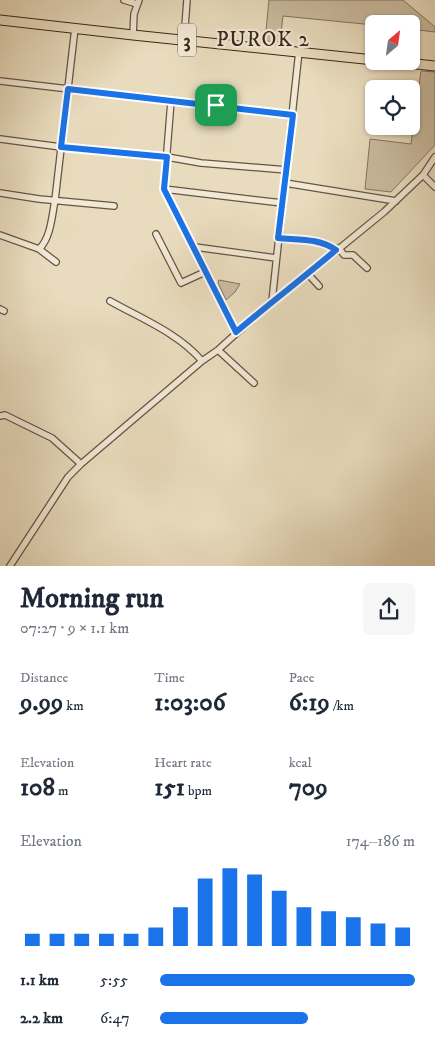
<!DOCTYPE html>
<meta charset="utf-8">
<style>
:root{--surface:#fff;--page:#f6f6f7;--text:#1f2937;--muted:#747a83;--accent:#1a73e8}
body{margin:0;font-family:"IM FELL DW Pica",serif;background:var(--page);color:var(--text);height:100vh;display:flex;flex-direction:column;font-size:19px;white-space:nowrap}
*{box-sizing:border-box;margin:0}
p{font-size:16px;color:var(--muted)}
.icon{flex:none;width:28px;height:28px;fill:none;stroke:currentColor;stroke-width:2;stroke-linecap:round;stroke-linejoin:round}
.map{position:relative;height:566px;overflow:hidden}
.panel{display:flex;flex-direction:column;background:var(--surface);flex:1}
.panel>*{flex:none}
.needle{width:32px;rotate:29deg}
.buttons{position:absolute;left:365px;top:15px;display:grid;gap:10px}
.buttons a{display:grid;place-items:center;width:55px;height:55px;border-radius:8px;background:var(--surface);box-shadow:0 1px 4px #0004;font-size:25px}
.pin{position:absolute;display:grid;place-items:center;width:42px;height:42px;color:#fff;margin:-21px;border-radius:10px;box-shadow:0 2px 8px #0006}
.round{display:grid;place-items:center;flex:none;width:52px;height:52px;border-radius:8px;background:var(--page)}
.overview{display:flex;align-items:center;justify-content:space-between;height:85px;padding:0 20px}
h1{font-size:28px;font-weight:700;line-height:38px}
.metrics{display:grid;grid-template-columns:repeat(3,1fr);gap:8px;height:85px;padding:5px 20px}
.metrics div{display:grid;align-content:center}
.metrics b{font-size:25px;font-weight:700}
.metrics small{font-size:14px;font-weight:400}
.metrics p{font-size:14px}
.chart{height:140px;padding:10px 20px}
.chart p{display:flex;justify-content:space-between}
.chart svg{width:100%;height:90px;margin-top:5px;stroke:var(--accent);stroke-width:6}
ul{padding:0 20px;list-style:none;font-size:16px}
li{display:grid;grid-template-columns:80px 60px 1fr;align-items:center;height:38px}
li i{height:12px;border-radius:6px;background:var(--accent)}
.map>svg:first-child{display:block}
.green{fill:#cbbda2;stroke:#83725e}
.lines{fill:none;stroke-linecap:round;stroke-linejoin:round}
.minor-casing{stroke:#665444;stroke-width:8}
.highway-casing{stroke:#3b261b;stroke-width:11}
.minor{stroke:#f1e8d5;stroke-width:5.5}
.highway{stroke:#e9dcbe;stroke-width:9}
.route-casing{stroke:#fff;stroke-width:10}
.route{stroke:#1a73e8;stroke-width:6}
.labels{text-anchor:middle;stroke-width:4.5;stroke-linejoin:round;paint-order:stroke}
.shield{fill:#f1e8d5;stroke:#726053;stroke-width:1}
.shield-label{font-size:19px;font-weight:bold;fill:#3b261b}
.neighbourhood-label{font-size:21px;letter-spacing:1px;fill:#3b261b;stroke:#f1e8d5}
</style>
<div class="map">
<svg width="435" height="566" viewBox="0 0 435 566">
<rect width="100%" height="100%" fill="#e9dcbe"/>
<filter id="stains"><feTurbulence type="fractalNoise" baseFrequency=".004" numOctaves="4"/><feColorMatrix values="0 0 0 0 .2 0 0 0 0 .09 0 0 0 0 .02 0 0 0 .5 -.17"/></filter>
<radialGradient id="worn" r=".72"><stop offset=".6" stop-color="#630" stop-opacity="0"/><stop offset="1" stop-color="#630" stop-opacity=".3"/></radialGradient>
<path class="green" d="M 269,0 L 403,0 L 435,27 L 435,32 L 411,29 L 411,24 L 374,24 L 374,25 L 283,16 L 280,42 L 265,41 Z
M 421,71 L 435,72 L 435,145 L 391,192 L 365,189 L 370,139 L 411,144 Z
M 219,280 L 240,284 L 235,292 L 226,300 L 218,283 Z"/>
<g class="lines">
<defs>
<path id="minor" d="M 124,0 L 137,4
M 133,35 L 134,14 L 139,0
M 184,39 L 187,0
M 0,81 L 293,115
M 171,101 L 164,189 L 236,332
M 0,139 L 61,147 L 167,157 L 201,163 L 287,170
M 423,175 L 435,187
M 285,183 L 396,201
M 164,189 L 282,203
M 0,193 L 39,199 L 114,206
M 156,234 L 181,283 L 205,272
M 0,235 L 39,249 C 51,238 52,215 55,200 L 75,28
M 278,239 C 298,240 319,238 336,250
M 195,247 L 276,258
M 339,248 L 344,255 L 353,255 L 367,268
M 39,249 L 56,262
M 308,274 L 319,286
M 110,301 C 142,319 178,333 202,361
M 272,301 L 299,51
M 0,309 L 4,311
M 218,350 L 254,383
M 0,416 L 5,415 L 52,438 L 81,464
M 10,566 L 68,477 L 81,464 L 202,361 L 218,350 L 272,301 L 308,274 L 384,212 L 423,175 L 435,157"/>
<path id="highway" d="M 0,20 L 133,35 L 374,60
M 389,61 L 435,66"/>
</defs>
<use href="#minor" class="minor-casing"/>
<use href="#highway" class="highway-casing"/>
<use href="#minor" class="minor"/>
<use href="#highway" class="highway"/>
</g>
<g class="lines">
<defs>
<path id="route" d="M 68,89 L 293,115 L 278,238 C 298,240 319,238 336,250 C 303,278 269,304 236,332 L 164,189 L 167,157 L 61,147 Z"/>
</defs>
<use href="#route" class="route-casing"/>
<use href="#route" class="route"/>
</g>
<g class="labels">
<rect class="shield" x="178" y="23.5" width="18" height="33" rx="4"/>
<g class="shield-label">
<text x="187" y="47">3</text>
</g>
<g class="neighbourhood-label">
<text x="263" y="46">PUROK 2</text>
</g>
</g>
<rect width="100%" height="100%" filter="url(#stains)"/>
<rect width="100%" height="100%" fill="url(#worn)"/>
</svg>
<div class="buttons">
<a><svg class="needle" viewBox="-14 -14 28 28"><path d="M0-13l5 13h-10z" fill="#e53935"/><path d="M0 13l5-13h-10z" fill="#747a83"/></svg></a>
<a><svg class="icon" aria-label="locate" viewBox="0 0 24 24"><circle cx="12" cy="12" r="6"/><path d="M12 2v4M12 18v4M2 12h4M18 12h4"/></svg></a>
</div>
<div class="pin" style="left:216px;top:105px;background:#1e9e55"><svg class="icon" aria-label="arrive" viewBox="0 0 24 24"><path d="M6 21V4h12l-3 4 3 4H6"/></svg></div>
</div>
<section class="panel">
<div class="overview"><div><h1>Morning run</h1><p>07:27 · 9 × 1.1 km</p></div><a class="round"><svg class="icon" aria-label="share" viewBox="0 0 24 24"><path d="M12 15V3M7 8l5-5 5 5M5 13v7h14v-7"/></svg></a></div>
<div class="metrics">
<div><p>Distance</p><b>9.99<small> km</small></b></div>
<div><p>Time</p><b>1:03:06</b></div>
<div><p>Pace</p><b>6:19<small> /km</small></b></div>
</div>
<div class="metrics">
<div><p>Elevation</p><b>108<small> m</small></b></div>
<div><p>Heart rate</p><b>151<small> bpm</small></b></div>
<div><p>kcal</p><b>709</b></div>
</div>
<div class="chart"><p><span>Elevation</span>174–186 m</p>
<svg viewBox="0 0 160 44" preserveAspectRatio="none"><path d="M5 44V38M15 44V38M25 44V38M35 44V38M45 44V38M55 44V35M65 44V25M75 44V11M85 44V6M95 44V9M105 44V17M115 44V25M125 44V27M135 44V30M145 44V33M155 44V35"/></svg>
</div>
<ul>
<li><b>1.1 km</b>5:55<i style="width:100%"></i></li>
<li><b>2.2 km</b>6:47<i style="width:58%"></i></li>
</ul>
</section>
